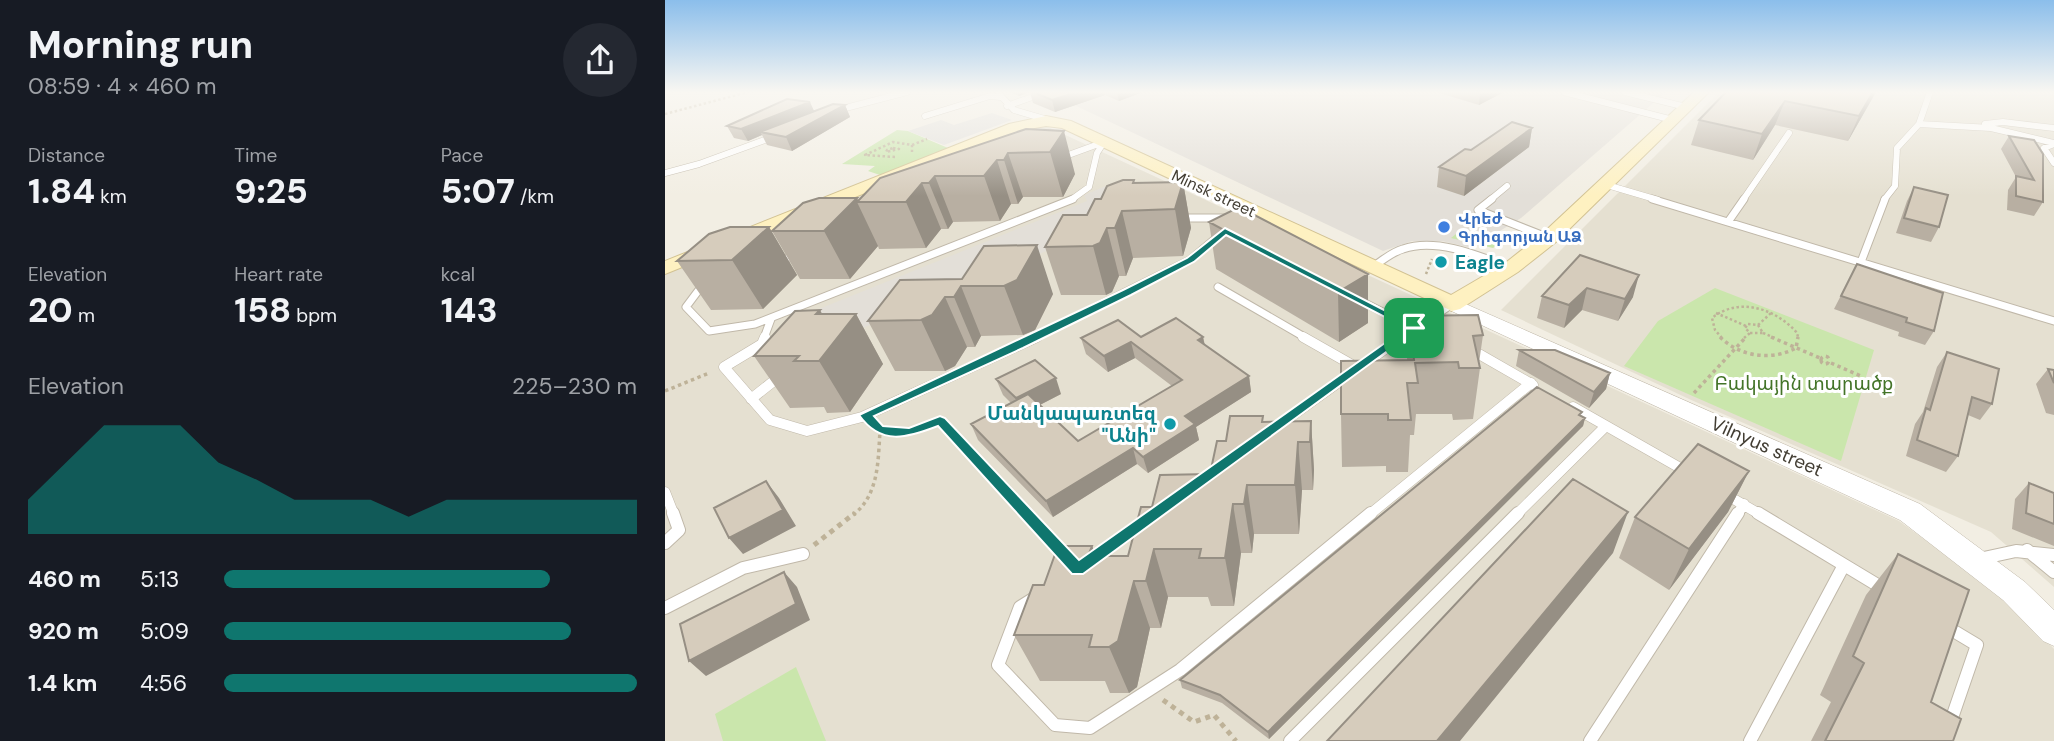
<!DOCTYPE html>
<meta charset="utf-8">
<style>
:root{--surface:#171b24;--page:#242831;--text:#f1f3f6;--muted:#9ea1a6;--accent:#0f766e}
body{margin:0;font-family:"DM Sans","Noto Sans Armenian",sans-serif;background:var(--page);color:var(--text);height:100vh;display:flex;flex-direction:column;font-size:26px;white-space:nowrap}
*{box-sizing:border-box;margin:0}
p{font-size:23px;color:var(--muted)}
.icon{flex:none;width:38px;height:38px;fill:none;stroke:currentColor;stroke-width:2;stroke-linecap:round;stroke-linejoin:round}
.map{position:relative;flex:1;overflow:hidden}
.details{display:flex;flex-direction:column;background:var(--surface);width:665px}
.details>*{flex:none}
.pin{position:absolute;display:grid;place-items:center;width:60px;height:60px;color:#fff;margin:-30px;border-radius:14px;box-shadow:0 4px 10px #0006}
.round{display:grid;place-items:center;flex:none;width:74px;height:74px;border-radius:37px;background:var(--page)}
.summary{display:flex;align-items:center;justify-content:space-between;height:119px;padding:0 28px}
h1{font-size:38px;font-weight:800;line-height:52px}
.stats{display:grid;grid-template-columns:repeat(3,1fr);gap:10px;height:119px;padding:7px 28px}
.stats div{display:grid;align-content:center}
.stats b{font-size:35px;font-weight:800}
.stats small{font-size:19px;font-weight:400}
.stats p{font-size:19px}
.chart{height:196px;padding:14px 28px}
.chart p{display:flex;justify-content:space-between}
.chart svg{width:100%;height:126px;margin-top:7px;fill:var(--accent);opacity:.7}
ul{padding:0 28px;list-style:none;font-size:23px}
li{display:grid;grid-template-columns:112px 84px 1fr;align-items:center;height:52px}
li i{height:18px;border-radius:9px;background:var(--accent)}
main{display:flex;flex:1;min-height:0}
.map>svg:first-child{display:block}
.residential{fill:#e5e0d1}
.industrial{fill:#e3dfd8}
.green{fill:#cae6ac}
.parking{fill:#e2e0dc}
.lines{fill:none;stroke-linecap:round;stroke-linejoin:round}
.service-far3-casing{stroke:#c0b8a9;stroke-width:7}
.service-far2-casing{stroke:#c0b8a9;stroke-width:9}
.service-far1-casing{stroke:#c0b8a9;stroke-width:11}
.service-casing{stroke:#c0b8a9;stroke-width:14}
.tertiary-casing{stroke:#c0b8a9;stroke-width:1}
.secondary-casing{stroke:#d2c293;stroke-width:2}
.path-far2{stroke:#beb298;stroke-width:2.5;stroke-dasharray:2.5 2.5;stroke-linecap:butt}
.path-far1{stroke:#beb298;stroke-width:3.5;stroke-dasharray:3.5 3.5;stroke-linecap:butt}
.path{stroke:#beb298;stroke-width:5;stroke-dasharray:5 5;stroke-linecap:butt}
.service-far3{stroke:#fff;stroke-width:6}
.service-far2{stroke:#fff;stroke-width:7}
.service-far1{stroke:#fff;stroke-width:10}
.service{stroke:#fff;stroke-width:12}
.tertiary{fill:#fff;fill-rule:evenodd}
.secondary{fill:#fef1c1;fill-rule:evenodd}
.wall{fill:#b8afa2}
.shaded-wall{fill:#968f84}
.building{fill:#d6ccbc;stroke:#968f84;stroke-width:2}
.route{fill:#0f766e;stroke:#fff;stroke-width:2;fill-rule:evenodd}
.shop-dot{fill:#3f7fe0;stroke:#fff;stroke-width:2.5}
.culture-dot{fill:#0f9aa8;stroke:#fff;stroke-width:2.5}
.labels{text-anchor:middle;stroke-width:6;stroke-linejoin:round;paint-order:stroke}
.far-street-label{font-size:16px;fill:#433e34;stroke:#fff}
.far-shop-label{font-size:16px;font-weight:bold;fill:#366cbe;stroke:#fff;text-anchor:start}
.culture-label{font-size:19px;font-weight:bold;fill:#0d838f;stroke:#fff;text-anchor:start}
.park-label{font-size:19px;fill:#437428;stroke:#fff}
.street-label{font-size:19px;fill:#433e34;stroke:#fff}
</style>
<main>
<section class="details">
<div class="summary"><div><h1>Morning run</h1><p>08:59 · 4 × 460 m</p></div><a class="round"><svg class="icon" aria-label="share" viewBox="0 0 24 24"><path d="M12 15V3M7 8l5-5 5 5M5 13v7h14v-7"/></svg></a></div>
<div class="stats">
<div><p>Distance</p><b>1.84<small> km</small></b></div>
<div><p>Time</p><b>9:25</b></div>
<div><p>Pace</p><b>5:07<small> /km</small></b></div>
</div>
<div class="stats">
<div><p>Elevation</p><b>20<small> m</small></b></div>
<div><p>Heart rate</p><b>158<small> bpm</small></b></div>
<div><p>kcal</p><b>143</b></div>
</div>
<div class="chart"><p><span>Elevation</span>225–230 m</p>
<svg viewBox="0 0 160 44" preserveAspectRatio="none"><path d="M0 44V32L10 19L20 6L30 6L40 6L50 19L60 25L70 32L80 32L90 32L100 38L110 32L120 32L130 32L140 32L150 32L160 32V44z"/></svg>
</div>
<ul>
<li><b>460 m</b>5:13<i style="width:79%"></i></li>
<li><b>920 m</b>5:09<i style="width:84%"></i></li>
<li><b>1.4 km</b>4:56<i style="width:100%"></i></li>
</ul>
</section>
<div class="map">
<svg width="1389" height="741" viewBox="0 0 1389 741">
<rect width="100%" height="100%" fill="#f2eee3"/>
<path class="residential" d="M 1054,92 L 1389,92 L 1389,587 L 1326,532 L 1024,399 L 836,310 Z
M 381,126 L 1234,521 L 1342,599 L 1389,649 L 1389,741 L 0,741 L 0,272 L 354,128 Z"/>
<path class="industrial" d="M 394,92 L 1001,92 L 856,218 L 807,248 L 777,241 L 747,241 L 718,251 L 386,94 Z
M 446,184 L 484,208 L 162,343 L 149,311 L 422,201 L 419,195 Z"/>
<path class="green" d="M 232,130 L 243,131 L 283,148 L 215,175 L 203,171 L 210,166 L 177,164 Z
M 791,234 L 843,237 L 828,248 L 786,238 Z
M 1050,288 L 1209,350 L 1176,461 L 959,366 L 993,321 Z
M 131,667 L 161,741 L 58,741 L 50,714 Z"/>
<path class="parking" d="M 327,113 L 347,120 L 279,145 L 243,131 L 276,120 L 289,125 Z"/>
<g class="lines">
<defs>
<path id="service-far3" d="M 899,92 L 1008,120
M 960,92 L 1021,107
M 334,94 L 349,110 L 383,120
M 342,106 L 381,92
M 169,111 L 242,92
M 260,116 L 325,96 L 335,97
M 1254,124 L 1326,128 L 1389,143
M 1320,124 L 1338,122 L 1389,128
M 1389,144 L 1379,148 L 1389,163
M 0,173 L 34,164 L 108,137
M 942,185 L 993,200
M 280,200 L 439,142 L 432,153 L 424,187 L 406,200
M 825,200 L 842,186
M 1078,200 L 1124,133
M 1219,200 L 1230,186 L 1232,148 L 1254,124 L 1265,92"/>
<path id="service-far2" d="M 285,199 L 33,291 L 21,307 L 44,331 L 90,324 L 408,199
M 827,199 L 813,210 L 884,238
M 987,199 L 1389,321
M 515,218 L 561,218
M 1063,222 L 1079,199
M 1196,262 L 1220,199
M 709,266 C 718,260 727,252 738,249 C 771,237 815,256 846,268
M 553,287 L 641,338
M 692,299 L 749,328
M 759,323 L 787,304
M 99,338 L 106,319
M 368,338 L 525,260 L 556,234
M 734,338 L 753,325"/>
<path id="service-far1" d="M 100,337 L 97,344 L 59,367 L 105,420 L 142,431 L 197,417 L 372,337
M 638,337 L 689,366
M 807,350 L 868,385
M 696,366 L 737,337
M 86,399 L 115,376
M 908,407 L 1024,473
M 611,427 L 685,374
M 0,492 L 9,515
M 1060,494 L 1096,515
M 704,515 L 866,383
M 851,515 L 941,426
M 1072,515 L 1079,504"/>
<path id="service" d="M 1093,513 L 1219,589
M 0,543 L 14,530 L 8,513
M 1362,550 L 1389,572
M 1314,559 L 1351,551 L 1389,555
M 423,562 L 480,521
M 371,597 L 355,607 L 333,665 L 390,725 L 425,728 L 515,670 L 706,513
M 0,608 L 78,568 L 138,554
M 625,741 L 853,513
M 925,741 L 1073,513
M 1085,741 L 1179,565
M 1279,741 L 1312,645 L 1282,627"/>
<path id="tertiary" d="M 787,298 L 1255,504 L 1360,582 L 1389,610 L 1389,646 L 1378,641 L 1338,600 L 1235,520 L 780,308 L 777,304 L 780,300 Z"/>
<path id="secondary" d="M 1029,92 L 1044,92 L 891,242 L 853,272 L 795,309 L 787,311 L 397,128 L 381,126 L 353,131 L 0,274 L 0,261 L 344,124 L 381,116 L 406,121 L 786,295 L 839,264 L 877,234 Z"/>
</defs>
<use href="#service-far3" class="service-far3-casing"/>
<use href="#service-far2" class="service-far2-casing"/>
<use href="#service-far1" class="service-far1-casing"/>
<use href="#service" class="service-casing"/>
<use href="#tertiary" class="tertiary-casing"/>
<use href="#secondary" class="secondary-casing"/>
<path class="path-far2" d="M 0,114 L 83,92
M 247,145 L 262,139
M 228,148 L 234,149 L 221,152 L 222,150 Z
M 230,157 L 200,155 L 228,142 L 247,145 L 247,152
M 761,274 L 767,259
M 1051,313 L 1081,326
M 1083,324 L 1093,325 L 1098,333 L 1085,333 L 1080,328 Z
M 1093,325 L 1106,313
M 1098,333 L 1110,338
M 1057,338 L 1050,330 L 1047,318 C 1074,296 1112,309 1133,334 L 1132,338
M 1079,338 L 1085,333"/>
<path class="path-far1" d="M 1055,337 C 1075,357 1107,361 1131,348 L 1133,337
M 1106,337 L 1155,358
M1156 360a4 4 0 1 1 8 0a4 4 0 1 1-8 0Z
M 1166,363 L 1198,377
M 0,391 L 44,373
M 1029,393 L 1081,337
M 211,427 L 215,431 L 245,433 L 275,421 L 363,515
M 188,515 C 214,495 213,461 215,431"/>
<path class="path" d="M 361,513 L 395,550
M 149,545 L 190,513
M 498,700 L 529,722 L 549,715 L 571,741"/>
<use href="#service-far3" class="service-far3"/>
<use href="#service-far2" class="service-far2"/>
<use href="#service-far1" class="service-far1"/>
<use href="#service" class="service"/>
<use href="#tertiary" class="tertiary"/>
<use href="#secondary" class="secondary"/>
</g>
<path class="wall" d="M 345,92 L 478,92 L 454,101 L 440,95 L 390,112 L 368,103 L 365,92 L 354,96 Z
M 771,92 L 839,92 L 814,105 Z
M 1061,92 L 1211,92 L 1183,141 L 1110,125 L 1088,160 L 1026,145 L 1034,120 Z
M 180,105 L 185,117 L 127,151 L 102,145 L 97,135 L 83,141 L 69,138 L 62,126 Z
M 867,128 L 864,147 L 799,196 L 772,187 L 774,167 L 806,150 Z
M 361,129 L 410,174 L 398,197 L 358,197 L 353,204 L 346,204 L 335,221 L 288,222 L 283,229 L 276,229 L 261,248 L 214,249 L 213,246 L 185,279 L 135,279 L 107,231 L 193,200 Z
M 1344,136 L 1369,140 L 1378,202 L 1369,216 L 1342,210 L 1343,190 L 1351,177 L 1336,149 Z
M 469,180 L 469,183 L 518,182 L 526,228 L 518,256 L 468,258 L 461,276 L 454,276 L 447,292 L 441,295 L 396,295 L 380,247 L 422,215 L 436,199 Z
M 1249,187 L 1274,227 L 1266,242 L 1231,233 L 1242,201 Z
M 544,222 L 703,274 L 703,323 L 674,342 L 551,269 Z
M 104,227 L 132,275 L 98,309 L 46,310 L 12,261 Z
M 319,246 L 388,294 L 370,330 L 358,335 L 316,336 L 310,347 L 302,347 L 290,366 L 280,371 L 230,371 L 203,321 L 297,279 Z
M 915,255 L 968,297 L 953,321 L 917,310 L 899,328 L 872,318 L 877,296 Z
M 1192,264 L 1269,331 L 1260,345 L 1233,336 L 1234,332 L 1169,309 Z
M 157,314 L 191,314 L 218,364 L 185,412 L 162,413 L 159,407 L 125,408 L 89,356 Z
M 744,316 L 818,335 L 814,363 L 815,368 L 808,419 L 788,420 L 787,414 L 751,414 L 749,435 L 745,435 L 743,472 L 721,472 L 721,466 L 677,467 L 676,414 L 742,360 Z
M 476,337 L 538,337 L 540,345 L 584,376 L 586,392 L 531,427 L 534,440 L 483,473 L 472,464 L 388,517 L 313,440 L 306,424 L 346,403 L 338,395 L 331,379 L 396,394 L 375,405 L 413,441 L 507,386 L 470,358 L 443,372 L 421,354 L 416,338 Z
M 854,350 L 945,373 L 941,389 L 924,408 L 851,366 Z
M 1282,352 L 1327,404 L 1315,420 L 1303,415 L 1293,456 L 1281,472 L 1241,456 L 1250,424 L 1258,412 L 1272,367 Z
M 1383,369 L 1389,370 L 1389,415 L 1381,413 L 1371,384 Z
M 916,416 L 920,418 L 918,426 L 604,739 L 557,703 L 517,688 L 515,680 Z
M 646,421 L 649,470 L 648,490 L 637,490 L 634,534 L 589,534 L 587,553 L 576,553 L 569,606 L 546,606 L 543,597 L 503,597 L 496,628 L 485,628 L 472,687 L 464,693 L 445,693 L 440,681 L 375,681 L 349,635 L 379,585 L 427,546 L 431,556 L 463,556 L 487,507 L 545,474 L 561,441 L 598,422 Z
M 1084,471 L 1063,512 L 1004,590 L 954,558 L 970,517 Z
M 1364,483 L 1389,493 L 1389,546 L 1347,529 L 1350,499 Z
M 1233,554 L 1266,702 L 1288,741 L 1146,741 L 1166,702 L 1155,695 L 1201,595 Z"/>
<path class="shaded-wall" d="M 352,92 L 365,92 L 354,96 Z
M 412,92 L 439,92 L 440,95 L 390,112 L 387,100 Z
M 452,92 L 478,92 L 454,101 Z
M 817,92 L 839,92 L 814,105 L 815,93 Z
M 1208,92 L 1211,92 L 1183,141 L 1194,116 Z
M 1120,101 L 1110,125 L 1088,160 L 1097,134 Z
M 145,102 L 150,113 L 95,132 L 97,135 L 83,141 L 76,129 Z
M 180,105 L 185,117 L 127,151 L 121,137 Z
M 867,128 L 864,147 L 799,196 L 801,176 Z
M 399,131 L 410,174 L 398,197 L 385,152 Z
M 343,153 L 358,197 L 353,204 L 339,160 Z
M 332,160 L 346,204 L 335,221 L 319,176 Z
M 270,176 L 288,222 L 283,229 L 264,183 Z
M 518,182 L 526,228 L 518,256 L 510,209 Z
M 257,183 L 276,229 L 261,248 L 241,202 Z
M 192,198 L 194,202 L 192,202 L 213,246 L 185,279 L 159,231 Z
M 457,211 L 468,258 L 461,276 L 450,228 Z
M 104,227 L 132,275 L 98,309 L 67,260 Z
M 442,228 L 454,276 L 447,292 L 441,295 L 428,246 Z
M 372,245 L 388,294 L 370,330 L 358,335 L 339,286 Z
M 703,274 L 703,323 L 674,342 L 673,292 Z
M 974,275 L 968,297 L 953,321 L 960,299 Z
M 296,286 L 316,336 L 310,347 L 289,297 Z
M 922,288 L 917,310 L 899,328 L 904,305 Z
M 280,297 L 302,347 L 290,366 L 280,371 L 256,320 Z
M 155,310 L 171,339 L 191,314 L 218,364 L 185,412 L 154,361 L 151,314 Z
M 538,337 L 541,353 L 533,340 Z
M 466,342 L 470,358 L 443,372 L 439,356 Z
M 945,373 L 941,389 L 924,408 L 929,392 Z
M 584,376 L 586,392 L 531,427 L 534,440 L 483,473 L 478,457 L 520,416 Z
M 391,378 L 396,394 L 357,414 L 351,398 Z
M 920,418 L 918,426 L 604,739 L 603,732 Z
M 646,421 L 649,470 L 648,490 L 645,442 Z
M 633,442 L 637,490 L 634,534 L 630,485 Z
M 468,448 L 472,464 L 388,517 L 381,501 Z
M 1084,471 L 1063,512 L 1004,590 L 1024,549 Z
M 101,481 L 114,498 L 131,526 L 78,554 L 64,538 Z
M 582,485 L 589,534 L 587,553 L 579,504 Z
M 568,504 L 576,553 L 569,606 L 560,558 Z
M 963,512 L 948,553 L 795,741 L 772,741 Z
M 427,546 L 445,594 L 423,556 Z
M 489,549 L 503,597 L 496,628 L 481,581 Z
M 119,572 L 132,587 L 145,620 L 41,676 L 24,661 Z
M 469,581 L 485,628 L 472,687 L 464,693 L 444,647 Z"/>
<path class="building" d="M 368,92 L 412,92 L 387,100 Z
M 1061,92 L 1208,92 L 1194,116 L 1120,101 L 1097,134 L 1034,120 Z
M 122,99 L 145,102 L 76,129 L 62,126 Z
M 168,104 L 180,105 L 121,137 L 95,132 Z
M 847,122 L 867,128 L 801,176 L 774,167 L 800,149 L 806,150 Z
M 361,129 L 399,131 L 385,152 L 343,153 L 339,160 L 332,160 L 319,176 L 270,176 L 264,183 L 257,183 L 241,202 L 192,202 L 215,178 Z
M 1344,136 L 1369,140 L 1378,154 L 1378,202 L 1351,196 L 1351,176 L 1369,180 Z
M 458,180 L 469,180 L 468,183 L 518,182 L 510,209 L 457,211 L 450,228 L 442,228 L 435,243 L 428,246 L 380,247 L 398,215 L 422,215 L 430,199 L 436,199 L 442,186 Z
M 1249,187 L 1283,195 L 1274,227 L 1239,218 Z
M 154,198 L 192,198 L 159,231 L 107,231 L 138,203 Z
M 574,207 L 703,274 L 673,292 L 544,222 Z
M 65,227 L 104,227 L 67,260 L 12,261 L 44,234 Z
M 372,245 L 352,280 L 339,286 L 296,286 L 289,297 L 280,297 L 267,315 L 256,320 L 203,321 L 235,280 L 297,279 L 319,246 Z
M 915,255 L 974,275 L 960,299 L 922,288 L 904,305 L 877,296 Z
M 1192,264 L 1278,293 L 1269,331 L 1241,322 L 1242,318 L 1176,296 Z
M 155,310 L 151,314 L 191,314 L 154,361 L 129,361 L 134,356 L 89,356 L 130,311 Z
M 813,315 L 818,335 L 808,336 L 815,368 L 794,368 L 793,362 L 750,363 L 753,383 L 742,383 L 746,420 L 723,420 L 723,414 L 676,414 L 676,361 L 749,360 L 744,316 Z
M 511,318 L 538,337 L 533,340 L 584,376 L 520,416 L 530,424 L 478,457 L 468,448 L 381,501 L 306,424 L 363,394 L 413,441 L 517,380 L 466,342 L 439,356 L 416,338 L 453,320 L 476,337 Z
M 854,350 L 890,350 L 945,373 L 929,392 Z
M 1282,352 L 1334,369 L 1327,404 L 1307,397 L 1293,456 L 1252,440 L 1261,408 L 1265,410 Z
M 370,360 L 391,378 L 351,398 L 331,379 Z
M 1383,369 L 1389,370 L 1389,383 Z
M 872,387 L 917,412 L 914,415 L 920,418 L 603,732 L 555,695 L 515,680 Z
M 565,416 L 598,416 L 597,422 L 646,421 L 645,442 L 633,442 L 630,485 L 582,485 L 579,504 L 568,504 L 560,558 L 534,558 L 536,549 L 489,549 L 481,581 L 469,581 L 453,641 L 444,647 L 424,647 L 427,635 L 349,635 L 368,585 L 379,585 L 393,546 L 427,546 L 423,556 L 463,556 L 476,507 L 487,507 L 495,475 L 545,474 L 552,441 L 561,441 Z
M 1033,444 L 1084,471 L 1024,549 L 970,517 Z
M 908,479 L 963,512 L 772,741 L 662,741 Z
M 101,481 L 118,510 L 64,538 L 49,508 Z
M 1364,483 L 1389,493 L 1389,524 L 1361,513 Z
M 1233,554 L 1304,590 L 1266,702 L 1296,719 L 1288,741 L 1160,741 L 1199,663 L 1188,656 Z
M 119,572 L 131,604 L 24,661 L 15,624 Z"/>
<linearGradient id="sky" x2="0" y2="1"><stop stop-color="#8bbeeb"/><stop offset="0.47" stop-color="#f9f7f2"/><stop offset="1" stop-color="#f9f7f2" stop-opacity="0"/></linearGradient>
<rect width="1389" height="196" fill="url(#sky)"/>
<path class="route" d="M 560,228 L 754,328 L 418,574 L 407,574 L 273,426 C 242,438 216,446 194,415 L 458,290 L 522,258 ZM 561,235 L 741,328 L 414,560 L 280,418 L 275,416 L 244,428 L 218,426 L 209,416 L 358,348 L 466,295 L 529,262 Z"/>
<circle class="shop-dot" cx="779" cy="227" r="7"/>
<g class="culture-dot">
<circle cx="776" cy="262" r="7"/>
<circle cx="505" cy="424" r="7"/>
</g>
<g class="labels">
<g class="far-street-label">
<text transform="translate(549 193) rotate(25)" y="6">Minsk street</text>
</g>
<g class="far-shop-label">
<text x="793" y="224">Վրեժ<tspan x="793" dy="18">Գրիգորյան ԱՁ</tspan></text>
</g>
<g class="culture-label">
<text x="790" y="269">Eagle</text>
<text x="491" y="420" text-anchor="end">Մանկապառտեզ<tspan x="491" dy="22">"Անի"</tspan></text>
</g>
<g class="park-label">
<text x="1139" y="390">Բակային տարածք</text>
</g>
<g class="street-label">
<text transform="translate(1102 446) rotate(24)" y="7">Vilnyus street</text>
</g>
</g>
</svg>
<div class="pin" style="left:749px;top:328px;background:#1e9e55"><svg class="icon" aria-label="arrive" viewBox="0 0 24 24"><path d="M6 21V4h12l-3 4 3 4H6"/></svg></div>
</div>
</main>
